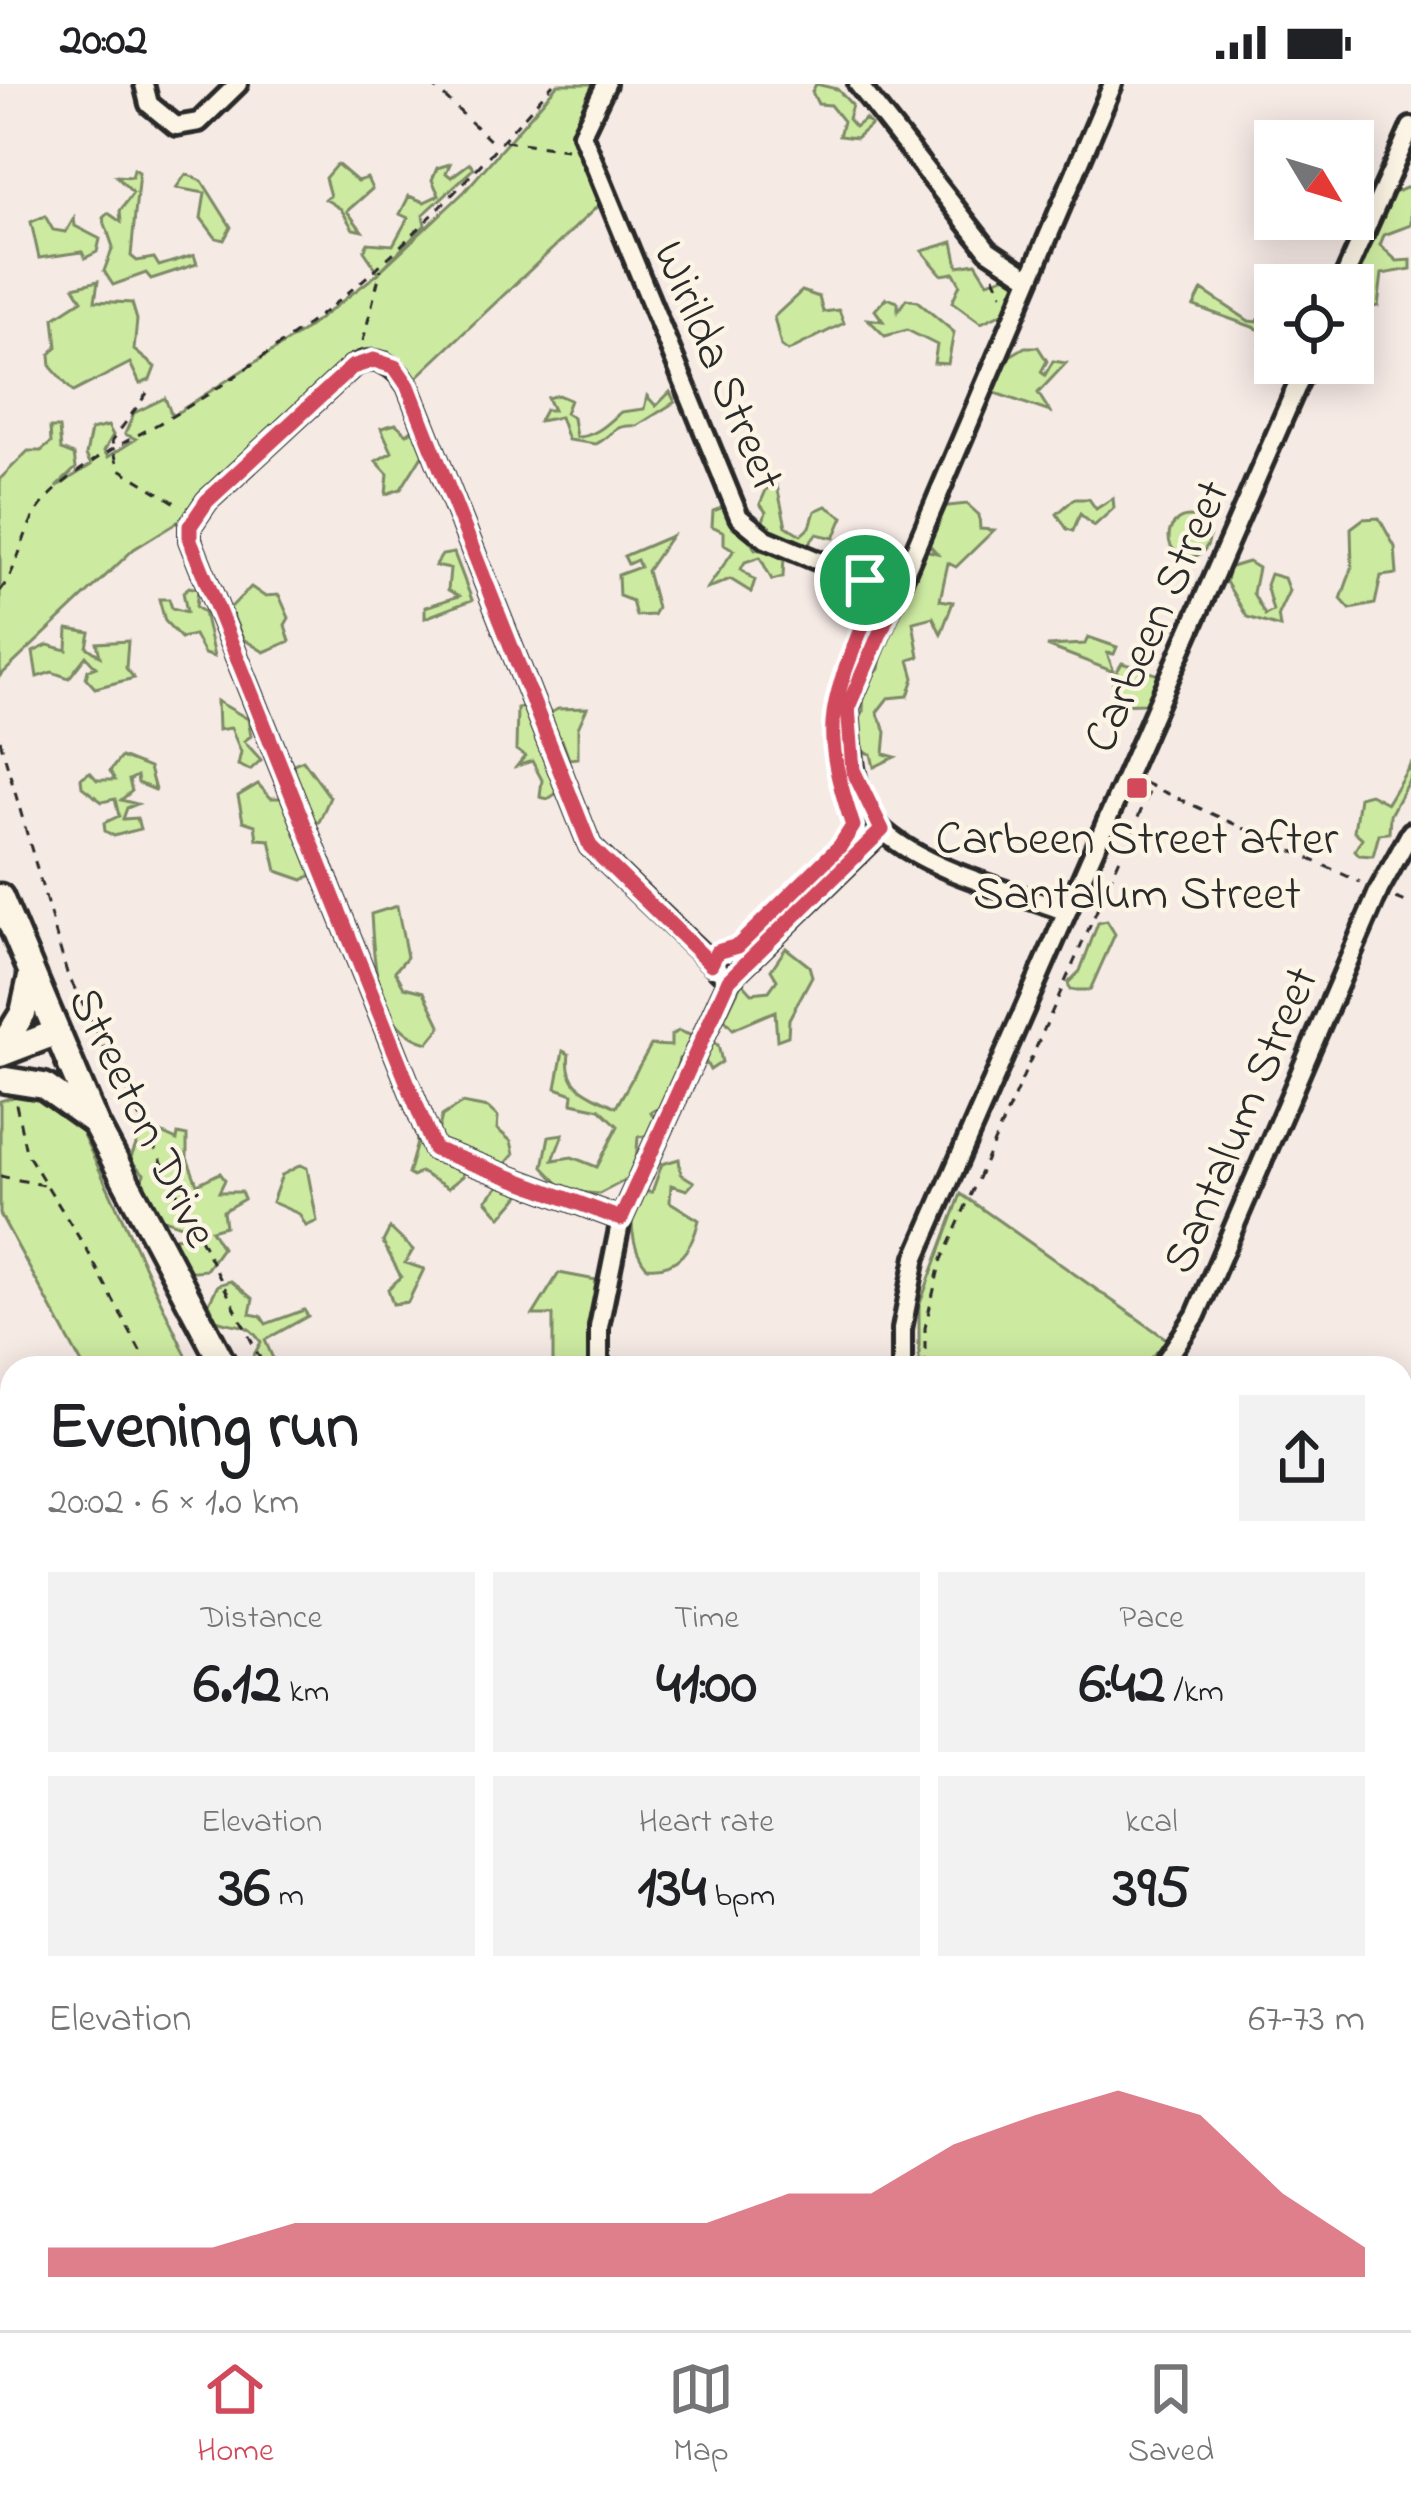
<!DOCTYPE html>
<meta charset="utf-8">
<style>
:root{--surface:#fff;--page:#f2f2f2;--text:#202124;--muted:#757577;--line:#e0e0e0;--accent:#d1495b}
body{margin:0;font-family:"Indie Flower",sans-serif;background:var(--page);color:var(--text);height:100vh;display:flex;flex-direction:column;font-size:45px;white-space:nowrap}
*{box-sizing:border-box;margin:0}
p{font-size:39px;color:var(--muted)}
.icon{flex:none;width:66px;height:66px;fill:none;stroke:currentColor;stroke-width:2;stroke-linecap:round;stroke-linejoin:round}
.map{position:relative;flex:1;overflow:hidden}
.panel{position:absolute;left:0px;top:1272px;width:1413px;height:975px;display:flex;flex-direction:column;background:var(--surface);border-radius:36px 36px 0 0;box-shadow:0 6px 30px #0003}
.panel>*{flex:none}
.needle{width:78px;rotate:128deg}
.buttons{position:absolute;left:1254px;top:36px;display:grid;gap:24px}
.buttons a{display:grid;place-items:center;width:120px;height:120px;border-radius:0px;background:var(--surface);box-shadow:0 6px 30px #0003;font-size:60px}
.pin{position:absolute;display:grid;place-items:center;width:102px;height:102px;color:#fff;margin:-51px;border:6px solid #fff;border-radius:50%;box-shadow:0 3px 12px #0007}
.round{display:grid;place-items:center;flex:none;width:126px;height:126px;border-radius:0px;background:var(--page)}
.headline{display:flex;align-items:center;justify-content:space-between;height:204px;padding:0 48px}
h1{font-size:66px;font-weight:800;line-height:90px}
.figures{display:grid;grid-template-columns:repeat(3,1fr);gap:18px;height:204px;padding:12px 48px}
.figures div{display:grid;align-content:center;border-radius:0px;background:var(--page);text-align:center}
.figures b{font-size:60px;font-weight:800}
.figures small{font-size:33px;font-weight:400}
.figures p{font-size:33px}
.chart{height:336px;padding:24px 48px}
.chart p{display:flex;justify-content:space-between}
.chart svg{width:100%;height:216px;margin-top:12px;fill:var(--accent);opacity:.7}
.status{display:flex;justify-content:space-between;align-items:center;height:84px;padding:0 60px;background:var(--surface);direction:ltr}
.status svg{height:33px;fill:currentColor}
.tab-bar{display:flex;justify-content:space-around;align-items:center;height:168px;border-top:3px solid var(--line);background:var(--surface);font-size:33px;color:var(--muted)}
.tab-bar a{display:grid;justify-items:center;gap:6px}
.tab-bar .current{color:var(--accent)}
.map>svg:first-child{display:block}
.green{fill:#cdeaa1;stroke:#7c8a66;stroke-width:3}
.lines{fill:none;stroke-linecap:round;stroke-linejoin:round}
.street-casing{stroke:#2b2b2b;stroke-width:26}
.secondary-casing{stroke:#2b2b2b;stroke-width:33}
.primary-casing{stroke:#2b2b2b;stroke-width:36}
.path{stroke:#2b2b2b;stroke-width:3;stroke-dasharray:9 9;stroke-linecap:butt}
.street{stroke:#fcf5e5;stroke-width:16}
.secondary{stroke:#fcf5e5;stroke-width:24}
.primary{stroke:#fcf5e5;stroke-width:27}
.route-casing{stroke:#fff;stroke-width:24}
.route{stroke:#d1495b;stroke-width:15}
.poi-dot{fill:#d1495b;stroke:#fcf5e5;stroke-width:4.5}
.labels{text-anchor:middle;stroke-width:9;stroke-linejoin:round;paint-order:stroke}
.street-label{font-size:48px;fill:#2b2b2b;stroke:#fcf5e5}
.poi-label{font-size:48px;fill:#2b2b2b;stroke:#fcf5e5}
</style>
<div class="status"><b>20:02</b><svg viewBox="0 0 49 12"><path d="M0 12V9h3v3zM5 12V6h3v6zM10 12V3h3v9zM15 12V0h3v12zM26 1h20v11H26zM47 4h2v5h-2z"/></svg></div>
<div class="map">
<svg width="1411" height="2246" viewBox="0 0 1411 2246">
<rect width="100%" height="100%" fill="#f6eae5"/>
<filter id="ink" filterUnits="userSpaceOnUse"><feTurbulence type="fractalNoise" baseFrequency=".00833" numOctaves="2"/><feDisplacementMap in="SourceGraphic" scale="24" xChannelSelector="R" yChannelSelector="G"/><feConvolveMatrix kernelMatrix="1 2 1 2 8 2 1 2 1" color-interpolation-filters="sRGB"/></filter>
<g filter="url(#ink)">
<path class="green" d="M 558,0 L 600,0 L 576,50 L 603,117 L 415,295 L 389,268 L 367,268 L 347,277 L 181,436 L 134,465 L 0,592 L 0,395 L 28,367 L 41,367 L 51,359 L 50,344 L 59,344 L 61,366 L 74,371 L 76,384 L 56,403 L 91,381 L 86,371 L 91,346 L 108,342 L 113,351 L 104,367 L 108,373 L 136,355 L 125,350 L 134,329 L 165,314 L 172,332 L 302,248 L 379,189 L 364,167 L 368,159 L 393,161 L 408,134 L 400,130 L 409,112 L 424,118 L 439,111 L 432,96 L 437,84 L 450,80 L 446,89 L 451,93 L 470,79 L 474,84 L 423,131 L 425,141 L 380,187 L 465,107 Z
M 816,0 L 837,5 L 852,21 L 848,35 L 855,43 L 865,35 L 871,41 L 856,54 L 839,52 L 843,37 L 830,21 L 818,20 L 812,8 Z
M 337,80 L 357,97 L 367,94 L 372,105 L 347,127 L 362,147 L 353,145 L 341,125 L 325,115 L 330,112 L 325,94 Z
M 134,85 L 139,88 L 131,172 L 137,177 L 154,174 L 159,182 L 194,171 L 197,180 L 151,195 L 146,189 L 113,201 L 104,187 L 113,163 L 103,134 L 108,129 L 121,138 L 120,127 L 133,109 L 116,92 L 132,93 Z
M 186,90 L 202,97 L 231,143 L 224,156 L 216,154 L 201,134 L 205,109 L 176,104 Z
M 1411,102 L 1411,141 L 1384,151 L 1380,161 L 1397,177 L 1411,176 L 1411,185 L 1382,190 L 1378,222 L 1366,224 L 1350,201 L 1386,112 Z
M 45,132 L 53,146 L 66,148 L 74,134 L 75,142 L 100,155 L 97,168 L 85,174 L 82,168 L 39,174 L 31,138 Z
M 953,158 L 958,182 L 976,179 L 988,198 L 1033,181 L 1015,223 L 981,239 L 952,218 L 960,200 L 954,189 L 942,191 L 922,167 Z
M 98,197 L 95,217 L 132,219 L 137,236 L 134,266 L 155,283 L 150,296 L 140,300 L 130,279 L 73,308 L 51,283 L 50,270 L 57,263 L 54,234 L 82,216 L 74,203 Z
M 1202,206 L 1249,237 L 1257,238 L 1267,225 L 1275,241 L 1275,264 L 1260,259 L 1264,247 L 1194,222 Z
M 802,207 L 819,213 L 823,228 L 839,226 L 844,239 L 788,267 L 781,262 L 774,233 Z
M 886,214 L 898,218 L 898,227 L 906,215 L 917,217 L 954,248 L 948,280 L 934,279 L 937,261 L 907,246 L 885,252 L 868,235 L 883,237 L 875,226 Z
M 1025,263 L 1038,263 L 1047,277 L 1041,288 L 1045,291 L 1053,277 L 1066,279 L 1038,309 L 1050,328 L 992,308 L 990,296 L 1003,276 Z
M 670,308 L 675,318 L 637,342 C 612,340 614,351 596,360 L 568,356 L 560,333 L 539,337 L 545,326 L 553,326 L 547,314 L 558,311 L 570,316 L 565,329 L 573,334 L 576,353 C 596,353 608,339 621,328 L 644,325 L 647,312 L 656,322 Z
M 396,340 L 407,350 L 419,340 L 426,365 L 401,405 L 386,410 L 388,390 L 376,377 L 392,368 L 381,344 Z
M 777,402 L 786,442 L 801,451 L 810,443 L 815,427 L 826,422 L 843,433 L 834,454 L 816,450 L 799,473 L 784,472 L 783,493 L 772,496 L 760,473 L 745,478 L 741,485 L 755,496 L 751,508 L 730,495 L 707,505 L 734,466 L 724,460 L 724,448 L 712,442 L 713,427 L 729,421 L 755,465 L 768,468 L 762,440 L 766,428 L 760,420 L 767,404 Z
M 1113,414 L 1114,424 L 1094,442 L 1080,430 L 1073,447 L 1067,445 L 1057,430 L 1074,415 L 1089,415 L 1096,425 Z
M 967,420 L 979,431 L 980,445 L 994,446 L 956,483 L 948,479 L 940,516 L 953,518 L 941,550 L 933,533 L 913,538 L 919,573 L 909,576 L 914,594 L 908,612 L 888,614 L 877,628 L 886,648 L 884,670 L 895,673 L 874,683 L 871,670 L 853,665 L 852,634 L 863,628 L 864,603 L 879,585 L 887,537 L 895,535 L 907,477 L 925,466 L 937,469 L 928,459 L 925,432 L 939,423 Z
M1169 453a20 20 0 1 1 40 0a20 20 0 1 1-40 0Z
M 1379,434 L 1395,463 L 1397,490 L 1381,492 L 1375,520 L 1350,525 L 1341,515 L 1352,484 L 1351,444 L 1363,435 Z
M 671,452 L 647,487 L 657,524 L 653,531 L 636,532 L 632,517 L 619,512 L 618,491 L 640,483 L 637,476 L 628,480 L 624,472 Z
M 454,469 L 472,516 L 425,534 L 425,523 L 459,512 L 448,506 L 450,485 L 435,482 L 442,471 Z
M 1248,478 L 1258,484 L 1253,509 L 1265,531 L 1273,527 L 1266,501 L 1270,490 L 1284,494 L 1289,507 L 1278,530 L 1280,543 L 1247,533 L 1226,498 L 1228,484 Z
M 189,503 L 198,505 L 196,523 L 204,528 L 214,573 L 204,570 L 194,551 L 181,554 L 165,537 L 159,515 L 169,515 L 172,524 L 187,528 L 183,508 Z
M 251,503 L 264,512 L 279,511 L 289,534 L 285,541 L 290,557 L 264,568 L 243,555 L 230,524 Z
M 68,545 L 90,549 L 87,563 L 100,572 L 97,559 L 128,557 L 126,584 L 134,594 L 95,604 L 86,594 L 88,586 L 96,583 L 86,572 L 69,594 L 52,588 L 37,593 L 33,568 L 48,561 L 67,566 Z
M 1088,553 L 1117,563 L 1114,570 L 1107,569 L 1114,588 L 1047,562 L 1085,560 Z
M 1122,579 L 1159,591 L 1146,619 L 1112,620 L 1113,594 Z
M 217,617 L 248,635 L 251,652 L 244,657 L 261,676 L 250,686 L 238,681 L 241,668 L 231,644 L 218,646 Z
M 530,622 L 536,636 L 558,625 L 587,624 L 578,644 L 578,674 L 569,675 L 562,656 L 553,655 L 560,707 L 548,715 L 540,713 L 542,696 L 532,677 L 517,682 L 525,672 L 516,666 L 517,624 Z
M 121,673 L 149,684 L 155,706 L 138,699 L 137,692 L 129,696 L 132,707 L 121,716 L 137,720 L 127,724 L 123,735 L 137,734 L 140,745 L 114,752 L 105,747 L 104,739 L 119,732 L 115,715 L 102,718 L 82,703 L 81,694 L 90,688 L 97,696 L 115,696 L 110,687 Z
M 303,676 L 330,713 L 319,738 L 302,740 L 309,760 L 306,771 L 316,776 L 313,790 L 303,796 L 277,787 L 270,756 L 257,755 L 255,741 L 243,737 L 238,712 L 258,700 L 271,714 L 284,714 L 290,727 L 286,683 Z
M 1410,681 L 1411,692 L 1390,731 L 1389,749 L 1379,750 L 1373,772 L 1359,771 L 1355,766 L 1362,754 L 1354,747 L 1359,713 L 1370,710 L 1387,719 Z
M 397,822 L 407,873 L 395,887 L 404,903 L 424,908 L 441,943 L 428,959 C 375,946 374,875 371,830 Z
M 1107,837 L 1115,850 L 1090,906 L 1070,906 L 1068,899 L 1080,887 L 1098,839 Z
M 786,864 L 809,882 L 812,892 L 789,935 L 788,952 L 777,956 L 775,927 L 733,945 L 724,935 L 742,898 L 752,909 L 769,907 L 777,896 L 771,886 Z
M 679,947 L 718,961 L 722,978 L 710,986 L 700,967 L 679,975 L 667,1020 L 651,1028 L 656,1038 L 650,1051 L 638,1053 L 635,1091 L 599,1110 L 566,1107 L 543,1083 L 549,1052 L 563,1050 L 553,1076 L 572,1073 L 597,1083 L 618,1042 L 600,1025 L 572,1019 L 573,1010 L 556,1004 L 563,967 L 569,970 C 564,1004 589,1009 616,1023 L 651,961 L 671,962 L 671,951 Z
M 59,999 L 192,1284 L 84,1284 L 0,1130 L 0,1017 Z
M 462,1019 L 488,1024 L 498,1033 L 497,1045 L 511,1057 L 514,1070 L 503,1083 L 522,1109 L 501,1133 L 486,1116 L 500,1101 L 461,1077 L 463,1092 L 448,1104 L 420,1088 L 413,1093 L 408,1090 L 417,1059 L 414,1033 L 437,1052 L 442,1032 Z
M 150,1044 L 177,1056 L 178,1050 L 187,1052 L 187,1074 L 197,1100 L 220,1089 L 225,1096 L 219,1108 L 241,1108 L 244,1115 L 223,1127 L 225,1142 L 211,1146 L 222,1164 L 206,1186 L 184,1188 L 173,1172 L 175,1154 L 198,1147 L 155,1132 L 140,1102 L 144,1090 L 130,1076 L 140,1051 Z
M 679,1075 L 681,1090 L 694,1098 L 687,1106 L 671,1101 L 670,1118 L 699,1136 C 692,1165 678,1186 647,1183 C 631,1165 628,1131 637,1108 L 652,1108 L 662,1080 Z
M 301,1081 L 307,1084 L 317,1137 L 306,1142 L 299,1130 L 272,1118 L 282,1091 Z
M 961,1110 L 1168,1256 L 1142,1284 L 919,1284 L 919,1222 Z
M 390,1144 L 413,1166 L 405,1179 L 424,1185 L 408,1218 L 393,1220 L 388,1205 L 401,1193 L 383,1158 Z
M 559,1189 L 596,1196 L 590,1254 L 598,1284 L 553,1284 L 553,1231 L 533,1231 Z
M 231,1197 L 253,1215 L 250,1230 L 261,1232 L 266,1240 L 304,1226 L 308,1232 L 265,1256 L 277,1284 L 247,1284 L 261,1258 C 244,1235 241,1245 216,1236 L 209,1219 L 218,1201 Z
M 375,2235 L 491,2235 L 489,2246 L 379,2246 Z
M 925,2235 L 1025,2235 L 1008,2246 L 907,2246 Z"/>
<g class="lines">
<defs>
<path id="street" d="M 144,0 L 149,20 L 176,42 L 199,38 L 238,0
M 606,0 L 582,50 L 739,433 L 766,455 L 897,510
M 858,0 L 988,166 L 1030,194
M 1341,201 L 1411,43
M 1067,828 C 1010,806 932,789 884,748 C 852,720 851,662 848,623 L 1113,0
M 621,1135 L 434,1065 L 190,456 L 190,442 L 207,417 L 352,283 C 377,268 395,282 408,302 L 590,762 L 729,896
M 599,1284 L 599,1243 L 621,1135 L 729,896 L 882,747
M 902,1284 L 902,1245 L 916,1173 L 1307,279
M 1161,1284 L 1196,1231 L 1379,806 L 1411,748
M 1401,1450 L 1411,1427
M 0,1645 L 12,1687
M 0,1858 L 12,1825
M 0,2127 L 12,2140
M 1401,2132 L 1411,2124
M 82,2235 L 92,2246
M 1306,2235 L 1321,2246"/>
<path id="secondary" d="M 0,813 L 96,1041 L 225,1284
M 0,966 L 23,929 L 31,893
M 0,970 L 55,949
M 6,996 L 44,1002 L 90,1035
M 1401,1658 L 1411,1656
M 1401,1722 L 1411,1704
M 581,2235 L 584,2246
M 618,2235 L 636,2246
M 748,2246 L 780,2235
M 879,2246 L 902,2235"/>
<path id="primary" d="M 510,2246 L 511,2235"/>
</defs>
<use href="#street" class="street-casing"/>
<use href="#secondary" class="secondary-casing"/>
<use href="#primary" class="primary-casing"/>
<path class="path" d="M 431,0 L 495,61
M 505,57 L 567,65
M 994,192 L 1002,210
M 363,257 L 381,185
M 147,309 L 112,357 L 118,384 L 179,421
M 0,507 C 22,480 21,444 44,418 C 80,378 129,357 174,331 C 216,307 257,277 296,249 C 395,178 473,90 553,0
M 0,656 L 67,889 L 265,1284
M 831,662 L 833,682
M 1145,699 L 1360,798
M 845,755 L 851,737
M 1396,814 L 1411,820
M 16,1020 L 26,1068 L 88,1168 L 149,1284
M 0,1092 L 43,1101
M 925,1284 L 925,1244 L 940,1180 L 1152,702
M 1401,1832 L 1411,1815
M 0,1889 L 12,1880
M 1268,2235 L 1284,2246
M 1365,2235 L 1380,2246
M 449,2246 L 458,2235
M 1005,2246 L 1024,2235"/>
<use href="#street" class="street"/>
<use href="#secondary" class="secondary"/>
<use href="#primary" class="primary"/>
</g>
</g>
<g class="lines" filter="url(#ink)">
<defs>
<path id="route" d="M 374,276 L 395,283 L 408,302 L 590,762 L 711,880 L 717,868 L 738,862 L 840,762 L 853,742 C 820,642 829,626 867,530 L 869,516 L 860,506 L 865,496 L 897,510 L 848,623 L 853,686 L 882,746 L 729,896 L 621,1135 L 434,1065 L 190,456 L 190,442 L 207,417 L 352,283 Z"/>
</defs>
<use href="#route" class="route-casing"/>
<use href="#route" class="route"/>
</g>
<rect class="poi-dot" x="1125" y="692" width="24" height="24" rx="6"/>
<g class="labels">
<g class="street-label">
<text transform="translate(721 281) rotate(67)" y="17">Wirilda Street</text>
<text transform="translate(1154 531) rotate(-66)" y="17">Carbeen Street</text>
<text transform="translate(145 1032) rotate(64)" y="17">Streeton Drive</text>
<text transform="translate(1238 1035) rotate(-67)" y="17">Santalum Street</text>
</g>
<g class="poi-label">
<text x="1137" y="769">Carbeen Street after<tspan x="1137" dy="55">Santalum Street</tspan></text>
</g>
</g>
</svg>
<div class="buttons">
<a><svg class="needle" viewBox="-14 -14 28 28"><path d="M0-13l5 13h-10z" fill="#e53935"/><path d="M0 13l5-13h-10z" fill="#757577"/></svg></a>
<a><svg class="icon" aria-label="locate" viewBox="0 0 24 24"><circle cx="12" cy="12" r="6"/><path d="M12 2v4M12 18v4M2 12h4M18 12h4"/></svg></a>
</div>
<div class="pin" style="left:865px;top:496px;background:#1e9e55"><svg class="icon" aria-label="arrive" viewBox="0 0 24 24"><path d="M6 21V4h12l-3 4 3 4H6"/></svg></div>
<section class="panel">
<div class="headline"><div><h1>Evening run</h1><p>20:02 · 6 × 1.0 km</p></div><a class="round"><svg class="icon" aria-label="share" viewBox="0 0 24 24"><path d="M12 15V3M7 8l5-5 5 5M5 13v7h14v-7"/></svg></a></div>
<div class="figures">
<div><p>Distance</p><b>6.12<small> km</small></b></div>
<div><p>Time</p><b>41:00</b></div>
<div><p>Pace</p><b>6:42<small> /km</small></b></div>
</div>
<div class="figures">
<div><p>Elevation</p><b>36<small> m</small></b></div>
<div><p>Heart rate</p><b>134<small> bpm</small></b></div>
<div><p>kcal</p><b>395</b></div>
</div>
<div class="chart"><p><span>Elevation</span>67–73 m</p>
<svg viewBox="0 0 160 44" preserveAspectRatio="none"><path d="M0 44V38L10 38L20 38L30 33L40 33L50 33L60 33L70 33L80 33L90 27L100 27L110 17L120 11L130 6L140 11L150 27L160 38V44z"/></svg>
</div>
</section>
</div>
<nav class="tab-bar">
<a class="current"><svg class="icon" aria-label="home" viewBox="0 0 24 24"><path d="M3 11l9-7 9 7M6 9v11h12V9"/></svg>Home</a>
<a><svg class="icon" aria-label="map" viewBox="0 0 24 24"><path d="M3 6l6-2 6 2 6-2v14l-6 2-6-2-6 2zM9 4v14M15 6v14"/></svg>Map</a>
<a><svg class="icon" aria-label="saved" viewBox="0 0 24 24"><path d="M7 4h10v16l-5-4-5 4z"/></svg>Saved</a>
</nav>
